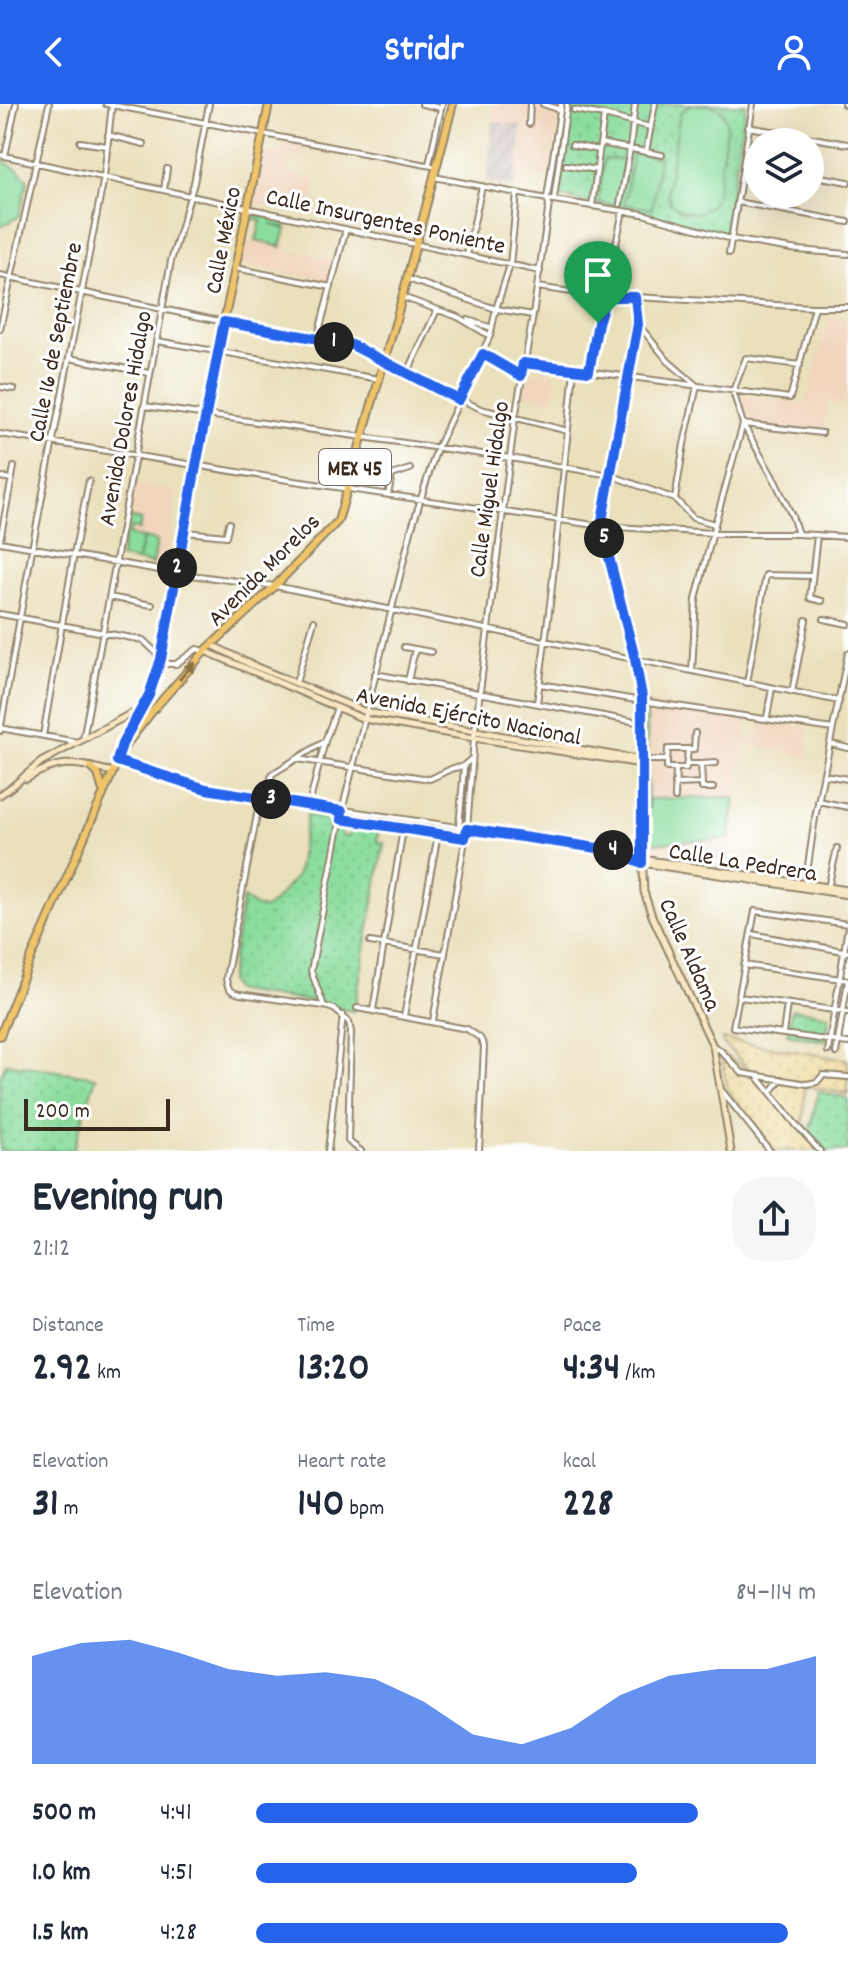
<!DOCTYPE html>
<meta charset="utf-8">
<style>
:root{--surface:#fff;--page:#f6f6f7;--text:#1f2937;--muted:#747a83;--accent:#2563eb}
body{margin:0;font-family:Dekko,sans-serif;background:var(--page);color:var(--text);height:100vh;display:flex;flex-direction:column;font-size:30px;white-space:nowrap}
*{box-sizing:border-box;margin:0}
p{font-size:26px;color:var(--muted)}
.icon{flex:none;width:44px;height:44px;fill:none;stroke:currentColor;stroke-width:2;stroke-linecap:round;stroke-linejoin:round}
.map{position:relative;height:1047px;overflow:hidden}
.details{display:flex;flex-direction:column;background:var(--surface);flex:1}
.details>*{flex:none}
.controls{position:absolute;left:744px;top:24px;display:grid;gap:16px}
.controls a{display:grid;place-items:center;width:80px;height:80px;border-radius:50%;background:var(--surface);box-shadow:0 8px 32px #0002;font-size:40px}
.scale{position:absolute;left:24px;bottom:20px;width:146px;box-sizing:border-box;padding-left:8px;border:4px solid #3b2a1e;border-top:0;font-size:22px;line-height:28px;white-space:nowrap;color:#3b2a1e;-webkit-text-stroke:6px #fff;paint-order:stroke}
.pin{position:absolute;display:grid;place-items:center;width:68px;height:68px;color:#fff;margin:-82px -34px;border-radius:50% 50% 50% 0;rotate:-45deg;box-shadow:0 0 8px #0007}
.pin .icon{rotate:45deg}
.km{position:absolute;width:40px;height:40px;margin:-20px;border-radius:50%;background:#222;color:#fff;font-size:22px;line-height:40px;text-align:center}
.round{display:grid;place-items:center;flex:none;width:84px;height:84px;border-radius:32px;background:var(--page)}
.headline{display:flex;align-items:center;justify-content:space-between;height:136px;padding:0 32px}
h1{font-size:44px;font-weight:700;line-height:60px}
.stats{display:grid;grid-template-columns:repeat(3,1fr);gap:12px;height:136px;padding:8px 32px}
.stats div{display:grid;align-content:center}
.stats b{font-size:40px;font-weight:700}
.stats small{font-size:22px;font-weight:400}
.stats p{font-size:22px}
.chart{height:224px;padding:16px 32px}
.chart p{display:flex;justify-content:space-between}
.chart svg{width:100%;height:144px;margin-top:8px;fill:var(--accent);opacity:.7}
ul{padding:0 32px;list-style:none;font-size:26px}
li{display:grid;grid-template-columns:128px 96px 1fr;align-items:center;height:60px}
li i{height:20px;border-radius:10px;background:var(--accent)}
header{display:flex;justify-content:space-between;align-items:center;height:104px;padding:0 32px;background:var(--accent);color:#fff;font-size:36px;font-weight:700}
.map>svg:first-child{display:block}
.built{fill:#f1d5bd}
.industrial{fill:url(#industrial-furrows)}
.grass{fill:url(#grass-dots);stroke:#63845e;stroke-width:2}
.sand{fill:url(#sand-dots);stroke:#94825e;stroke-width:2}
.garden{fill:#8bdd9e;stroke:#63845e;stroke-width:2}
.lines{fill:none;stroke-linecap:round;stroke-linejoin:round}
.street-casing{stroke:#92856d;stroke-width:8}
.secondary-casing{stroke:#92856d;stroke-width:9}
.primary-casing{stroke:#92856d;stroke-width:10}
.street{stroke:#fff;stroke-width:4}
.secondary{stroke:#f9e7c3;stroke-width:5}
.primary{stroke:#f0c469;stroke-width:6}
.oneway{fill:#8c6f40}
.route-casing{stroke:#fff;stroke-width:16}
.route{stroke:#2563eb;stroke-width:10}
.labels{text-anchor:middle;stroke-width:6;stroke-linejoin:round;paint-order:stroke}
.shield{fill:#fff;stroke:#766a62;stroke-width:2}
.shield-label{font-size:22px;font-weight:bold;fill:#3b2a1e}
.street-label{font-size:24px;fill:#3b2a1e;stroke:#fff}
</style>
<header><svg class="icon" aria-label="back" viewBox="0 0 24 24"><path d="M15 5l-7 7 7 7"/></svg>Stridr<svg class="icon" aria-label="person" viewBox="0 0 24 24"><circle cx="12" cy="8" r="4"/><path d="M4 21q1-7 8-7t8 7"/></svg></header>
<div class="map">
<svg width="848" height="1047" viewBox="0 0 848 1047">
<defs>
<pattern id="industrial-furrows" width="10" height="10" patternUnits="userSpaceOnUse" patternTransform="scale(2)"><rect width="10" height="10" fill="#cec1ba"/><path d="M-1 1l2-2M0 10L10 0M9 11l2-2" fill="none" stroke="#b2a69f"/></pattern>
<pattern id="grass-dots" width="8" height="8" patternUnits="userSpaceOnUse" patternTransform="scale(2)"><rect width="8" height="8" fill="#8bdd9e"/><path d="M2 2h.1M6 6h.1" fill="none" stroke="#79be88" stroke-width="1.8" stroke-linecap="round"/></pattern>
<pattern id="sand-dots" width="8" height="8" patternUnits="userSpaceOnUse" patternTransform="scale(2)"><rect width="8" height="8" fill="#eeda9e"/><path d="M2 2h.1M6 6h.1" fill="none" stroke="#cdbb88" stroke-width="1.8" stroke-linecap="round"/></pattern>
</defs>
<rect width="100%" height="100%" fill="#fff"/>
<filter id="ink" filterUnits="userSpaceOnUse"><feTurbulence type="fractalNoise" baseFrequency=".0125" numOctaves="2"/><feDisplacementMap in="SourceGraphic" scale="16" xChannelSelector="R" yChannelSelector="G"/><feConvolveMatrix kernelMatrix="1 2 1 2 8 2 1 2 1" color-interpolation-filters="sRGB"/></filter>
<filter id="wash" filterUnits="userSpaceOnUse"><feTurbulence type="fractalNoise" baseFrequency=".006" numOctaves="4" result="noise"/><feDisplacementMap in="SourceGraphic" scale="32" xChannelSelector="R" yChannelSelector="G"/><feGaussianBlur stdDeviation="1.8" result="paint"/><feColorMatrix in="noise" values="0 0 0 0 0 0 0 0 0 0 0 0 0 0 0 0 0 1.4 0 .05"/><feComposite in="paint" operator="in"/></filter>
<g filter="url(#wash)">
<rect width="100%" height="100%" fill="#eae0bc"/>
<path class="built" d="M 494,0 L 559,0 L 550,73 L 524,69 L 522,85 L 516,84 L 522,22 L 492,17 Z
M 282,36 L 305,40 L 302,54 L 290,52 L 287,69 L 317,76 L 309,112 L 251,99 L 262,46 L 280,49 Z
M 250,108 L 288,117 L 282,139 L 287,141 L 287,146 L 294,148 L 295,147 L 333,155 L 328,176 L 239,160 L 244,137 L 254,138 L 260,117 L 249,114 Z
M 829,213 L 848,215 L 848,300 L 827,299 L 823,327 L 748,320 L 738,291 L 806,300 Z
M 540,264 L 545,264 L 544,270 L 555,271 L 553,296 L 522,290 L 526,266 L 539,269 Z
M 134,380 L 177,387 L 163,462 L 120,454 Z
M 647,600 L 747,613 L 745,634 L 754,636 L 762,616 L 808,623 L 807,653 L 744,639 L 724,763 L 648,750 Z"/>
<path class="industrial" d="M 492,17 L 522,21 L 515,83 L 487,79 Z"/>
<path class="grass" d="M 571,0 L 746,0 L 725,129 L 558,92 Z
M 644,600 L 647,600 L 648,754 L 644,754 Z
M 307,711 L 343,718 L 341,732 L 348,733 L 350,719 L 379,723 L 377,738 L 384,739 L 354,907 L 339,905 L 324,899 L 243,888 L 234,886 L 229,877 L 243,794 L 257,803 L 265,805 L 274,798 L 297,771 Z
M 792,905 L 830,911 L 825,937 L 787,930 Z
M 6,959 L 96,973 L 73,1047 L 0,1047 L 0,973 Z
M 818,988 L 848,994 L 848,1047 L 825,1047 L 809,1031 Z"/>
<path class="sand" d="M 722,935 L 848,956 L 848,990 L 805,982 L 803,1023 L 818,1047 L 776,1047 L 728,987 L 721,951 L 722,950 L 752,968 L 723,939 Z"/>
<path class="garden" d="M 691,0 C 709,0 725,0 727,21 L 716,94 L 710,102 L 696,109 L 681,107 L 670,98 L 667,86 L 680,9 Z
M 633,49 L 659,54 L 652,105 L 624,100 Z
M 0,55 L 17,65 L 28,76 L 19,112 L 0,123 Z
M 604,55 L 626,56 L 617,101 L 598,98 Z
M 250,108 L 288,117 L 286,124 L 271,120 L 286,125 L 281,143 L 256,136 L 261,117 L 249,114 Z
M 128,413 L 141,416 L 139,426 L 131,424 L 129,431 L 142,434 L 138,456 L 143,434 L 157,437 L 153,460 L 120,454 Z
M 735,693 L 729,735 L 649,739 L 649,695 Z"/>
</g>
<g filter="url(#ink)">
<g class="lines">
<defs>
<path id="street" d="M 106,0 L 437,63
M 422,0 L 441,4
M 543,0 L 561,6
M 844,0 L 848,1
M 574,6 L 604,11 L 650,23
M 529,20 L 530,0
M 748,23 L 848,40
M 108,31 L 144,40
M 80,38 L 107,42
M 600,39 L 662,51
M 572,41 L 599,46
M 646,48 L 655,0
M 0,51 L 540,167
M 5,52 L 16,0
M 429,60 L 442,0
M 743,60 L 758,62
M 566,61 L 597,66
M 810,71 L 848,78
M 434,73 L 547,95 L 643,110 L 731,135 L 798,146 L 848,150
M 164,86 L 167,65
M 554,95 L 567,0
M 737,98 L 848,118
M 620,100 L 630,45 L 635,0
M 592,102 L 604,11
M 729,149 L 753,0
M 467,151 L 482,82
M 235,164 L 331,183
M 0,171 L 224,218 L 352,241 L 407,270 L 481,305 L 568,327
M 408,175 L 496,205
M 537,183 L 606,193 L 635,193 L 812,203 L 848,203
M 402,193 L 458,213 L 490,232
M 635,193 L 638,220 L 601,422 L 635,555 L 642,593 L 642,656 L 667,656 L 668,645 L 694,645 L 695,629
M 497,205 L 533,211
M 468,216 L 492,224
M 638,220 L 668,257 L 697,282 L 684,340 L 675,395
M 0,225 L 49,0
M 317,235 L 346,125
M 157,237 L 379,275
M 483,250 L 521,272
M 69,254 L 149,269
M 525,259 L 790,294 L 815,203
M 589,267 L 623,107
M 407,270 L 437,206
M 0,283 L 14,285
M 144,302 L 510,354 L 610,371 L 675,395 L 693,414 L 715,420
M 0,330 L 288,376 L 601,422 L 729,430 L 798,430 L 848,433
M 0,373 L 12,375
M 388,391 L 392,371 L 410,365
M 186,428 L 226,432 L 229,419
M 798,430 L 792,412 L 775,377 L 743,320 L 733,287 L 746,254 L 800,261
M 817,431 L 810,494 L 822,497
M 0,436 L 14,363
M 0,438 L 176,469 L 275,482 L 839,597
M 109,493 L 152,501
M 0,510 L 143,536 L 168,560 L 176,560 L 197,545 L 205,547
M 824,515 L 848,520
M 404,543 L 431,548
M 692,567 L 696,495 L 715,420 L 743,320 L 822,329
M 375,570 L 642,619
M 408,577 L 415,545
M 296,579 L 314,517
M 747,579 L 766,471 L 812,472
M 540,580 L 642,597 L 833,625
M 792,588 L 806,516
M 537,599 L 551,492 L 574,266
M 767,613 L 772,584
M 0,624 L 77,638
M 0,627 L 33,440 L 104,73 L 112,0
M 43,632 L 74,450 L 89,377
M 83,636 L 171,157 L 194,79 L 209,0
M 831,640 L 848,644
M 297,655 L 430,675 L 453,664 L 462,663 L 471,655
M 667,656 L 667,664 L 686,664 L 688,646
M 117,657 L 189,681 L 218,687 L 611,746 L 642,759
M 701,660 L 716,659
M 824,671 L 848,675
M 702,679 L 702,684 L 713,684
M 675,680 L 702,679 L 701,660 L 687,660
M 266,694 L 272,670 L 324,638
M 675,694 L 676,664
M 818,697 L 848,703
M 259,700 L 226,874 C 227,884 230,888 240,890 L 324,902 L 334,905 L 349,918 L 351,928 L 348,1037 L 361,1047
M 309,701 L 325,637 L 337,604
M 341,715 L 465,734
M 459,724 L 464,663
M 805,782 L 815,714 L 848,549
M 828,784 L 837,744
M 848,820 L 755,807 L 733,923 L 848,939
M 752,830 L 848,848
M 370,838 L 445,850
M 744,861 L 848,876
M 740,893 L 848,908
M 324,902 L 311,867 L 342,707 L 412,423 L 437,344 L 490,232 L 496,205 L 510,161 L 517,89
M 357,904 L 467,925 L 480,934 L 484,942 L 479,1047
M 373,906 L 403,725
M 404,912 L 438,730
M 433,917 L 467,725 L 474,634 L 515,314 L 533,211 L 549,100 L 547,95 L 548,87 L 561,0
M 783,930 L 787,900
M 713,942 L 720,946 L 742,969 L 807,980 L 817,978 L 823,971 L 848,973
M 828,947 L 848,823
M 836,949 L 848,877
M 758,973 L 797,1022 L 820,1047
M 722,987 L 770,1047
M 771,988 L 781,975
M 328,1047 L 343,911"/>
<path id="secondary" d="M 212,541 L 252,561 L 366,608 L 642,656 L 641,726 L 644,788 L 652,812 L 713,942 L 731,1047
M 205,547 L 364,615 L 474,634 L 642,660
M 26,675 C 62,654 74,659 113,668
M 14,681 L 41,658 L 130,610 L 139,614
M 0,691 L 14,681
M 642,755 L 848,786
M 642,759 L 848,791"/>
<path id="primary" d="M 122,646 L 155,604 L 205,547 L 275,482 L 338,417 L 395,220 L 453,0
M 91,663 L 98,670 L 103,687
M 0,932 L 29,859 L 113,668 L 122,640 L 149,591 L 161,555 L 218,247 L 269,0"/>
</defs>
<use href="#street" class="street-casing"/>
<use href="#secondary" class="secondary-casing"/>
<use href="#primary" class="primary-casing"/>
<use href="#street" class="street"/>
<use href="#secondary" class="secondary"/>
<use href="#primary" class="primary"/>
</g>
<defs><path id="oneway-solid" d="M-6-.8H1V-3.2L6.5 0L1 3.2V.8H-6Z" transform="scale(2)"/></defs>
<use class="oneway" href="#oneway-solid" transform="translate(187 567) rotate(-49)"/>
</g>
<g class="lines" filter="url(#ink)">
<defs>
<path id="route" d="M 606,193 L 635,193 L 638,220 L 601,422 L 635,555 L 642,593 L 642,759 L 611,746 L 467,725 L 465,734 L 341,715 L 342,707 L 206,685 L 117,657 L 122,640 L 149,591 L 161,555 L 196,362 L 224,218 L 352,241 L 459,296 L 483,250 L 521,272 L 523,259 L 589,267 L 598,219 Z"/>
</defs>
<use href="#route" class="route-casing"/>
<use href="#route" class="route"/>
</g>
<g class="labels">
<rect class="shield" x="319" y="345" width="72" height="36" rx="6"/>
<g class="shield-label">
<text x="355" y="371">MEX 45</text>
</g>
<g class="street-label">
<text transform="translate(386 116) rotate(12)" y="8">Calle Insurgentes Poniente</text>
<text transform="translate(222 136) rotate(-79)" y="8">Calle México</text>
<text transform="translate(54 238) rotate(-79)" y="8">Calle 16 de Septiembre</text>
<text transform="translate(124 314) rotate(-80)" y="8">Avenida Dolores Hidalgo</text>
<text transform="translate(488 385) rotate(-82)" y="8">Calle Miguel Hidalgo</text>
<text transform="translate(263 465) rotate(-45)" y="8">Avenida Morelos</text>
<text transform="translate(469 611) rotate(11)" y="8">Avenida Ejército Nacional</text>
<text transform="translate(743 757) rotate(9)" y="8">Calle La Pedrera</text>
<text transform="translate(691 850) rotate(66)" y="8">Calle Aldama</text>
</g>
</g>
</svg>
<div class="controls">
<a><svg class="icon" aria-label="layers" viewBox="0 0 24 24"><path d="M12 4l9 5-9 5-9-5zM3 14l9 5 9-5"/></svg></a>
</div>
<div class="scale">200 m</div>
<div class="pin" style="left:598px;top:219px;background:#1e9e55"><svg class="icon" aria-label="arrive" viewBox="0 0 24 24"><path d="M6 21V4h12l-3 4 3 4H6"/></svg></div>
<b class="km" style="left:334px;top:238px">1</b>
<b class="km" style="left:177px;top:464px">2</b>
<b class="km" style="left:271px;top:695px">3</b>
<b class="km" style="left:613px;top:746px">4</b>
<b class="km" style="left:604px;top:434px">5</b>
</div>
<section class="details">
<div class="headline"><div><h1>Evening run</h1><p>21:12</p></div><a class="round"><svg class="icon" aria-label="share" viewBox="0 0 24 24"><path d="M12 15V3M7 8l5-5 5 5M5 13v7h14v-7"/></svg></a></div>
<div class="stats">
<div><p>Distance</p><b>2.92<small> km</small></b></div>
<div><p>Time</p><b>13:20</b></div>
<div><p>Pace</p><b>4:34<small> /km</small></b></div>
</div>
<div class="stats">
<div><p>Elevation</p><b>31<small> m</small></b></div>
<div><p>Heart rate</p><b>140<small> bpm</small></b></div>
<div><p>kcal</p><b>228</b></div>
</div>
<div class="chart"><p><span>Elevation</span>84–114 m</p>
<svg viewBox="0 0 160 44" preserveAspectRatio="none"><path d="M0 44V11L10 7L20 6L30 10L40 15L50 17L60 16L70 18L80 25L90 35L100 38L110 33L120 23L130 17L140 15L150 15L160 11V44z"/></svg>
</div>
<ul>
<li><b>500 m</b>4:41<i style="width:79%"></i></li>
<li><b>1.0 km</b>4:51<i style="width:68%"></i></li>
<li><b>1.5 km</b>4:28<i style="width:95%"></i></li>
</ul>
</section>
